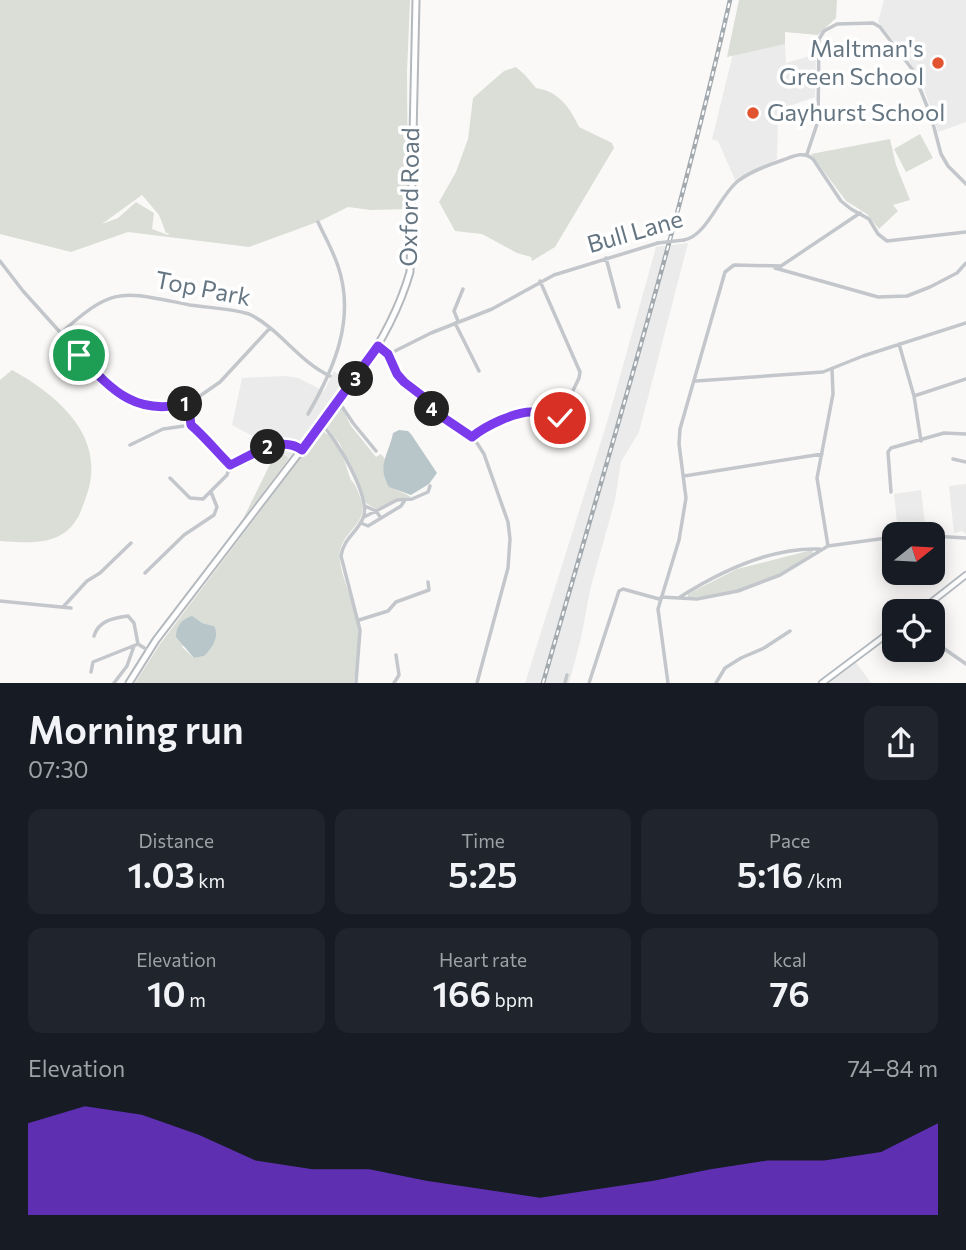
<!DOCTYPE html>
<meta charset="utf-8">
<style>
:root{--surface:#171b24;--page:#20242c;--text:#f1f3f6;--muted:#9ea1a6;--accent:#7c3aed}
body{margin:0;font-family:Commissioner,sans-serif;background:var(--page);color:var(--text);height:100vh;display:flex;flex-direction:column;font-size:26px;white-space:nowrap}
*{box-sizing:border-box;margin:0}
p{font-size:23px;color:var(--muted)}
.icon{flex:none;width:38px;height:38px;fill:none;stroke:currentColor;stroke-width:2;stroke-linecap:round;stroke-linejoin:round}
.map{position:relative;height:683px;overflow:hidden}
.panel{display:flex;flex-direction:column;background:var(--surface);flex:1}
.panel>*{flex:none}
.needle{width:46px;rotate:72deg}
.fabs{position:absolute;left:882px;top:522px;display:grid;gap:14px}
.fabs a{display:grid;place-items:center;width:63px;height:63px;border-radius:14px;background:var(--surface);box-shadow:0 4px 18px #0003;font-size:35px}
.pin{position:absolute;display:grid;place-items:center;width:60px;height:60px;color:#fff;margin:-30px;border:4px solid #fff;border-radius:50%;box-shadow:0 2px 7px #0007}
.km{position:absolute;width:35px;height:35px;margin:-18px;border-radius:50%;background:#222;color:#fff;font-size:19px;line-height:35px;text-align:center}
.round{display:grid;place-items:center;flex:none;width:74px;height:74px;border-radius:14px;background:var(--page)}
.overview{display:flex;align-items:center;justify-content:space-between;height:119px;padding:0 28px}
h1{font-size:38px;font-weight:600;line-height:52px}
.figures{display:grid;grid-template-columns:repeat(3,1fr);gap:10px;height:119px;padding:7px 28px}
.figures div{display:grid;align-content:center;border-radius:14px;background:var(--page);text-align:center}
.figures b{font-size:35px;font-weight:600}
.figures small{font-size:19px;font-weight:400}
.figures p{font-size:19px}
.chart{height:196px;padding:14px 28px}
.chart p{display:flex;justify-content:space-between}
.chart svg{width:100%;height:126px;margin-top:7px;fill:var(--accent);opacity:.7}
.map>svg:first-child{display:block}
.built{fill:#eaebea}
.green{fill:#daded6;fill-rule:evenodd}
.water{fill:#b8c6c9}
.lines{fill:none;stroke-linecap:round;stroke-linejoin:round}
.secondary-casing{stroke:#b3b9be;stroke-width:8}
.primary-casing{stroke:#b4b9bd;stroke-width:9}
.street{stroke:#c3c7cb;stroke-width:3.5}
.secondary{stroke:#fff;stroke-width:4.5}
.primary{stroke:#fff;stroke-width:5}
.rail-casing{stroke:#a2a9af;stroke-width:4.5}
.rail{stroke:#fff;stroke-width:2;stroke-dasharray:5;stroke-linecap:butt}
.street-bridge{stroke:#c3c7cb;stroke-width:3.5}
.route-casing{stroke:#fff;stroke-width:14}
.route{stroke:#7c3aed;stroke-width:9}
.poi-dot{fill:#e2542f;stroke:#fff;stroke-width:2.5}
.labels{text-anchor:middle;stroke-width:7;stroke-linejoin:round;paint-order:stroke}
.poi-label{font-size:24px;fill:#657682;stroke:#fff;text-anchor:end}
.street-label{font-size:24px;fill:#657682;stroke:#fff}
</style>
<div class="map">
<svg width="966" height="683" viewBox="0 0 966 683">
<rect width="100%" height="100%" fill="#faf9f7"/>
<path class="built" d="M 884,0 L 966,0 L 966,122 L 938,132 L 924,88 L 915,71 L 905,54 L 878,22 Z
M 785,44 L 786,63 L 816,54 L 815,97 L 787,107 L 787,119 L 778,119 L 777,159 L 736,182 L 718,141 L 712,139 L 733,54 Z
M 688,243 L 639,432 L 621,462 L 615,500 L 590,590 L 581,638 L 569,683 L 525,683 L 609,416 L 656,247 Z
M 334,371 L 347,381 L 289,458 L 268,444 L 232,425 L 242,378 L 285,376 L 298,378 L 324,391 Z
M 966,484 L 966,534 L 962,531 L 954,533 L 949,486 Z
M 921,490 L 926,532 L 898,532 L 894,494 Z
M 855,661 L 871,683 L 827,683 L 850,665 Z"/>
<path class="green" d="M 0,0 L 410,0 L 407,72 L 408,209 L 371,210 L 348,207 L 320,221 L 249,247 L 128,232 L 71,252 L 0,234 ZM 142,195 L 159,215 L 166,233 L 169,233 L 168,235 L 152,229 L 154,213 L 136,202 L 118,218 L 102,224 Z
M 739,0 L 837,0 L 836,18 L 818,35 L 785,32 L 785,44 L 727,57 Z
M 516,67 L 525,75 L 536,88 C 558,91 570,107 579,127 L 612,143 L 614,148 L 555,247 L 532,261 L 531,257 L 517,253 L 482,234 L 455,231 L 439,202 L 456,172 L 468,139 L 473,98 L 504,71 Z
M 920,134 L 933,158 L 906,172 L 894,149 Z
M 890,139 L 896,165 L 910,200 L 893,205 L 898,211 L 879,229 L 867,214 L 846,201 L 811,154 Z
M 12,370 C 59,396 108,438 86,497 C 81,513 75,528 59,536 C 41,545 19,542 0,541 L 0,380 Z
M 341,406 L 351,426 L 376,457 L 381,454 L 385,459 C 380,488 391,486 411,497 L 396,499 L 376,509 L 366,503 L 340,444 L 326,426 Z
M 321,431 C 340,437 345,465 351,480 C 357,486 358,492 361,499 C 369,523 344,530 340,551 C 336,566 357,609 358,629 C 360,647 356,666 354,683 L 135,683 L 160,644 ZM 202,623 L 214,626 L 204,656 L 194,658 L 182,647 Z
M 277,450 L 289,458 L 243,519 Z
M 812,550 L 813,553 C 778,578 732,598 688,597 L 688,594 L 737,569 Z"/>
<path class="water" d="M 399,430 L 408,431 L 411,434 L 437,473 L 429,484 L 411,495 L 389,487 C 376,466 389,454 393,433 Z
M 192,616 L 202,623 L 214,626 C 220,637 212,648 204,656 L 194,658 L 176,637 C 176,626 182,619 192,616 Z"/>
<g class="lines">
<defs>
<path id="secondary" d="M 920,611 L 966,575
M 822,683 L 894,629"/>
<path id="primary" d="M 129,683 L 156,640 L 358,376 C 381,343 399,310 410,272 L 416,0"/>
</defs>
<use href="#secondary" class="secondary-casing"/>
<use href="#primary" class="primary-casing"/>
<path class="street" d="M 807,154 L 818,121 L 819,39 L 824,31 L 837,24 L 873,23 L 880,27 L 912,69 L 931,116 L 941,154 L 948,166 L 966,184
M 684,240 C 707,236 719,196 738,181 C 751,171 768,165 783,160 C 794,156 803,151 813,159 L 841,201 L 851,209 L 869,219 L 878,234 L 887,241 L 966,232
M 606,258 L 619,307
M 0,261 L 23,291 L 113,391 L 142,404 L 166,407 L 179,405 L 197,398 L 220,382 L 270,328
M 775,268 L 878,297 L 907,296 L 930,287 L 957,273 L 966,263
M 458,321 L 454,311 L 463,289
M 455,323 L 479,371
M 60,334 C 115,284 122,292 190,305 C 209,308 230,308 249,314 C 280,329 298,361 330,376
M 899,344 L 914,396 L 921,441
M 378,346 L 388,354 L 397,374 L 421,395 L 435,412 L 475,440 L 484,454 L 508,522 L 510,539 L 508,568 L 477,683
M 389,354 L 431,333 L 492,309 L 554,275 L 658,243
M 696,381 L 823,372 L 863,356 L 966,323
M 914,396 L 966,379
M 339,402 L 353,423 L 376,451
M 188,403 L 191,425
M 308,414 C 334,369 356,319 338,266 C 333,251 325,237 318,222
M 321,424 C 336,437 372,499 363,518 C 357,533 343,539 341,556 L 360,630 L 356,683
M 473,436 C 485,426 515,412 532,412 C 541,412 551,416 560,418 L 579,378 L 580,372 L 540,281
M 130,445 L 163,429 L 191,425 C 205,437 216,451 230,465 C 252,456 278,434 302,450
M 953,459 L 966,462
M 684,476 L 822,454
M 170,478 L 190,498 L 203,499 L 227,475 L 230,465
M 891,492 L 888,452 L 891,448 L 944,433 L 966,434
M 365,506 L 376,511 L 397,500 L 412,499 L 428,492 L 430,486
M 364,517 L 376,511 L 381,518
M 361,523 L 368,526 L 401,506 L 405,500
M 933,536 L 966,538
M 828,546 L 817,478 L 833,394 L 832,369
M 145,573 L 184,535 L 214,515 L 217,507 L 211,492
M 661,597 L 697,599 L 738,591 L 780,575 L 828,546 L 894,537
M 680,597 C 721,571 771,547 820,549
M 0,601 L 71,608
M 63,607 L 87,581 L 100,573 L 131,543
M 359,620 L 388,611 L 396,602 L 429,590 L 428,582
M 94,636 C 98,621 113,618 128,616 L 134,623 L 138,644
M 933,641 L 966,664
M 91,672 L 93,662 L 138,644 L 149,651
M 114,683 L 127,666 L 134,646
M 394,683 L 399,675 L 396,655
M 565,683 L 567,675
M 589,683 L 619,591 L 623,589 L 659,599
M 668,683 L 658,609 L 679,540 L 686,498 L 679,444 L 680,429 L 725,272 L 734,265 L 781,266 L 860,213
M 716,683 L 725,668 L 741,658 L 764,648 L 790,631"/>
<use href="#secondary" class="secondary"/>
<use href="#primary" class="primary"/>
<defs>
<path id="rail" d="M 543,683 C 608,456 678,230 730,0"/>
</defs>
<use href="#rail" class="rail-casing"/>
<use href="#rail" class="rail"/>
<path class="street-bridge" d="M 658,243 L 684,240"/>
</g>
<g class="lines">
<defs>
<path id="route" d="M 79,355 C 112,390 135,417 188,403 L 191,425 C 205,437 216,451 230,465 C 251,456 279,434 302,450 L 378,346 L 388,354 L 397,374 L 404,382 L 421,395 L 435,412 L 472,437 C 485,426 516,411 533,412 C 542,412 552,416 560,418"/>
</defs>
<use href="#route" class="route-casing"/>
<use href="#route" class="route"/>
</g>
<g class="poi-dot">
<circle cx="938" cy="63" r="7"/>
<circle cx="753" cy="113" r="7"/>
</g>
<g class="labels">
<g class="poi-label">
<text x="924" y="57">Maltman's<tspan x="924" dy="28">Green School</tspan></text>
<text x="767" y="121" text-anchor="start">Gayhurst School</text>
</g>
<g class="street-label">
<text transform="translate(410 197) rotate(-89)" y="8">Oxford Road</text>
<text transform="translate(635 232) rotate(-16)" y="8">Bull Lane</text>
<text transform="translate(203 289) rotate(11)" y="8">Top Park</text>
</g>
</g>
</svg>
<div class="fabs">
<a><svg class="needle" viewBox="-14 -14 28 28"><path d="M0-13l5 13h-10z" fill="#e53935"/><path d="M0 13l5-13h-10z" fill="#9ea1a6"/></svg></a>
<a><svg class="icon" aria-label="locate" viewBox="0 0 24 24"><circle cx="12" cy="12" r="6"/><path d="M12 2v4M12 18v4M2 12h4M18 12h4"/></svg></a>
</div>
<div class="pin" style="left:79px;top:355px;background:#1e9e55"><svg class="icon" aria-label="arrive" viewBox="0 0 24 24"><path d="M6 21V4h12l-3 4 3 4H6"/></svg></div>
<div class="pin" style="left:560px;top:418px;background:#d93025"><svg class="icon" aria-label="check" viewBox="0 0 24 24"><path d="M5 12l5 5 9-10"/></svg></div>
<b class="km" style="left:185px;top:404px">1</b>
<b class="km" style="left:268px;top:447px">2</b>
<b class="km" style="left:356px;top:379px">3</b>
<b class="km" style="left:432px;top:409px">4</b>
</div>
<section class="panel">
<div class="overview"><div><h1>Morning run</h1><p>07:30</p></div><a class="round"><svg class="icon" aria-label="share" viewBox="0 0 24 24"><path d="M12 15V3M7 8l5-5 5 5M5 13v7h14v-7"/></svg></a></div>
<div class="figures">
<div><p>Distance</p><b>1.03<small> km</small></b></div>
<div><p>Time</p><b>5:25</b></div>
<div><p>Pace</p><b>5:16<small> /km</small></b></div>
</div>
<div class="figures">
<div><p>Elevation</p><b>10<small> m</small></b></div>
<div><p>Heart rate</p><b>166<small> bpm</small></b></div>
<div><p>kcal</p><b>76</b></div>
</div>
<div class="chart"><p><span>Elevation</span>74–84 m</p>
<svg viewBox="0 0 160 44" preserveAspectRatio="none"><path d="M0 44V12L10 6L20 9L30 16L40 25L50 28L60 28L70 32L80 35L90 38L100 35L110 32L120 28L130 25L140 25L150 22L160 12V44z"/></svg>
</div>
</section>
